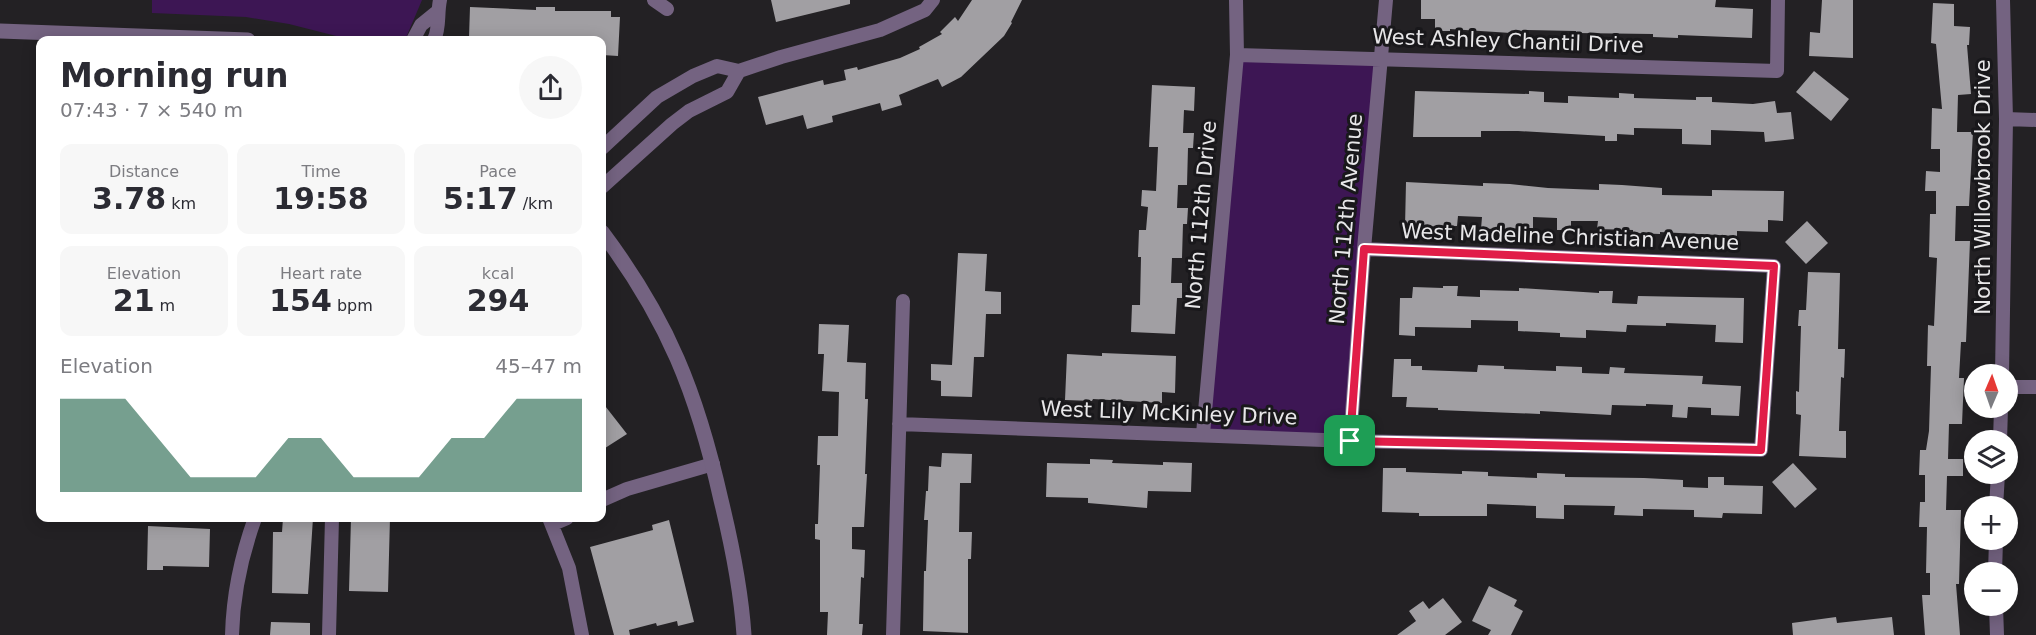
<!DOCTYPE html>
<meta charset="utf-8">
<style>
:root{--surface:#fff;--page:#f7f7f7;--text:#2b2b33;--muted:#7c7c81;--accent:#3d7760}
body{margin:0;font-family:"DejaVu Sans",sans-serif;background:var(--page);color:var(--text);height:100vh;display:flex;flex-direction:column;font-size:22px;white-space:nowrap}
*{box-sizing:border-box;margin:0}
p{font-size:20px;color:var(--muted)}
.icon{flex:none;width:33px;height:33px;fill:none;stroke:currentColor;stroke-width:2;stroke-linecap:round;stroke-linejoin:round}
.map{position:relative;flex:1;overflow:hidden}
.drawer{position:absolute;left:36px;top:36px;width:570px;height:486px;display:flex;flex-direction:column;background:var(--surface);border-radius:12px;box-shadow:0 3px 15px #0003}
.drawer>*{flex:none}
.needle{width:39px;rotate:2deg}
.buttons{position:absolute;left:1964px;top:364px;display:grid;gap:12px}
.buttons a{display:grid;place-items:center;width:54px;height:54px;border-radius:50%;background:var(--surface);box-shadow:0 3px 15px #0003;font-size:30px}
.pin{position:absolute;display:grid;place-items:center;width:51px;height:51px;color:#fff;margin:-26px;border-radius:12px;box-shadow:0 3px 9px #0006}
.round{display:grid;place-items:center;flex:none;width:63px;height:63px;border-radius:32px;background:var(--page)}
.overview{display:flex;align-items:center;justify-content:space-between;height:102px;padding:0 24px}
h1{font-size:33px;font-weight:700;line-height:45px}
.metrics{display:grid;grid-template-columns:repeat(3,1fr);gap:9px;height:102px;padding:6px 24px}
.metrics div{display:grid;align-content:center;border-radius:12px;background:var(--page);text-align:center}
.metrics b{font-size:30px;font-weight:700}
.metrics small{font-size:16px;font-weight:400}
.metrics p{font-size:16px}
.chart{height:168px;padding:12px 24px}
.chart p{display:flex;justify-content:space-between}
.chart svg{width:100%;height:108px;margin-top:6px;fill:var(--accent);opacity:.7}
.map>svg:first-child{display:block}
.green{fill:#3d1654}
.building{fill:#a19fa3}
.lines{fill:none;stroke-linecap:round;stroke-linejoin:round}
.minor{stroke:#746381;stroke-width:14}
.tertiary{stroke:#746381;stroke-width:15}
.route-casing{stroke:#fff;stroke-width:12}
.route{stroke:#e11d48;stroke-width:8}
.labels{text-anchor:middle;stroke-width:6;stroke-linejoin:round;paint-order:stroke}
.street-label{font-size:21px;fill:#e8e7e9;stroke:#19181b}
</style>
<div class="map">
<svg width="2036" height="635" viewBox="0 0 2036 635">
<rect width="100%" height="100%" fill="#232124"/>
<path class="green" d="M 152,0 L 422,0 L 405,40 L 352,40 L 289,24 L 246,17 L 152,13 Z
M 1237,55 L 1381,58 L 1350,441 L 1203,434 Z"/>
<path class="building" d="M 771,0 L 850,0 L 850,4 L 776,22 Z
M 972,0 L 1022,0 L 1011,22 L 1012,23 L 1004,36 L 961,77 L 942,87 L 938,79 L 899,95 L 902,105 L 882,111 L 880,103 L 832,116 L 833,122 L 807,129 L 803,115 L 766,125 L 758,97 L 823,80 L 824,85 L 846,80 L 844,70 L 857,67 L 858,70 L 900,58 L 920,49 L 919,47 L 942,34 L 940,32 L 955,17 L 958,21 Z
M 1421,0 L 1716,0 L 1715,7 L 1753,9 L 1752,38 L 1678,35 L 1678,38 L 1653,37 L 1653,34 L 1576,33 L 1576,31 L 1527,30 L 1527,34 L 1450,29 L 1450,31 L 1435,31 L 1435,19 L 1421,19 Z
M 1822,0 L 1853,0 L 1853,58 L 1809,56 L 1810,32 L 1820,33 Z
M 1933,3 L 1954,4 L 1954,26 L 1970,27 L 1969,45 L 1967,45 L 1971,94 L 1958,95 L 1957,132 L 1973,132 L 1969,206 L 1956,206 L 1955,241 L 1970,241 L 1966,342 L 1961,342 L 1959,378 L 1964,378 L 1962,424 L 1949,424 L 1948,459 L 1963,459 L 1963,476 L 1947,476 L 1946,510 L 1961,510 L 1959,584 L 1956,584 L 1960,635 L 1925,635 L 1922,595 L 1930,595 L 1930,573 L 1926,573 L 1927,527 L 1919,527 L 1920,502 L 1925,502 L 1925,475 L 1919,475 L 1920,450 L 1926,450 L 1929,431 L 1931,366 L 1927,366 L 1928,325 L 1934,326 L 1937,258 L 1929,257 L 1930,214 L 1936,214 L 1936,191 L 1925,191 L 1926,171 L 1940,172 L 1940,149 L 1931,149 L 1932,108 L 1942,109 L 1936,44 L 1931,43 Z
M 470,7 L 536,10 L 536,7 L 555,7 L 555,11 L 611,11 L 611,17 L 620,17 L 618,56 L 602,55 L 602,40 L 469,38 Z
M 1814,71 L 1849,99 L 1831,121 L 1796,92 Z
M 1152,85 L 1195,87 L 1194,111 L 1184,110 L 1183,133 L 1194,133 L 1193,148 L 1188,148 L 1187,185 L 1178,185 L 1177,208 L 1188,208 L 1187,224 L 1183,224 L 1182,258 L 1172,258 L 1171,283 L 1182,283 L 1182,298 L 1177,298 L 1175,334 L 1131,332 L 1132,305 L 1140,305 L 1141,257 L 1138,257 L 1139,230 L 1146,230 L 1148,207 L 1141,206 L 1142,190 L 1156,191 L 1158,147 L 1149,147 Z
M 1415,91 L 1529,94 L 1529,91 L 1544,92 L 1544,102 L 1568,103 L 1568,96 L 1619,98 L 1619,93 L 1634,94 L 1634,98 L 1696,100 L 1696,97 L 1712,97 L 1712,102 L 1753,104 L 1775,101 L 1777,113 L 1791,112 L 1794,139 L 1765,142 L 1764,132 L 1711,130 L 1711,145 L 1682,144 L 1682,129 L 1634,128 L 1634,135 L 1617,134 L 1617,141 L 1605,141 L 1605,136 L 1518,131 L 1481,131 L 1481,137 L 1413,137 Z
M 1406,182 L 1483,186 L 1483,183 L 1510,184 L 1548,188 L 1599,190 L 1599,184 L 1622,185 L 1662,188 L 1662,195 L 1712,196 L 1712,190 L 1784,191 L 1783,221 L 1768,220 L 1768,232 L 1737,231 L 1737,236 L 1660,232 L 1660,234 L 1633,233 L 1633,230 L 1597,229 L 1598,221 L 1571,221 L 1571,230 L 1557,230 L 1557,218 L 1533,217 L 1533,228 L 1481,229 L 1482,217 L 1458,216 L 1457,226 L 1405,227 Z
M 1807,221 L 1828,243 L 1806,264 L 1785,242 Z
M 958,253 L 987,254 L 985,291 L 1001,292 L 1001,314 L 986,314 L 984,357 L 974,357 L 972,397 L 941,396 L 941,381 L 931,380 L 931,364 L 952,365 Z
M 1808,272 L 1840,273 L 1838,349 L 1845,349 L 1844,378 L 1841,377 L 1839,431 L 1846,431 L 1846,458 L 1799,456 L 1801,415 L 1796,414 L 1796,391 L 1799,392 L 1801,326 L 1798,326 L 1799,310 L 1806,310 Z
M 1443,286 L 1458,286 L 1457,296 L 1480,297 L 1480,290 L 1519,291 L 1519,288 L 1599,293 L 1599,291 L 1613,291 L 1612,303 L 1637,304 L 1638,296 L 1744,298 L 1743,343 L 1715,342 L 1716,325 L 1666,323 L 1666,326 L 1627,325 L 1626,332 L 1586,330 L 1586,338 L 1560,337 L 1560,333 L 1518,331 L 1518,321 L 1471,320 L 1471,328 L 1415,327 L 1415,336 L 1399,335 L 1400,298 L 1412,298 L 1413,287 L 1443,288 Z
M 819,324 L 849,325 L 847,362 L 866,363 L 865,399 L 868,399 L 865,474 L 867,474 L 864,527 L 852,527 L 852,549 L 865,550 L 864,578 L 861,577 L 859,624 L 863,624 L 862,635 L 827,635 L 828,612 L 820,612 L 820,540 L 815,539 L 815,524 L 818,524 L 820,465 L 817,465 L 818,436 L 838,436 L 839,392 L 822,391 L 824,354 L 818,354 Z
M 1102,353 L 1176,356 L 1175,393 L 1162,392 L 1162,403 L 1093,399 L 1092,401 L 1065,400 L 1067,354 L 1102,356 Z
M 1394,359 L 1411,359 L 1411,366 L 1422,366 L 1422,370 L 1477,372 L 1478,365 L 1504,366 L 1504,369 L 1556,371 L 1556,366 L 1582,367 L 1582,373 L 1609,374 L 1610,367 L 1625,368 L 1624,373 L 1703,376 L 1702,384 L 1741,386 L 1739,416 L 1711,415 L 1711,408 L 1688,407 L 1687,418 L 1672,417 L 1673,405 L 1646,404 L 1646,406 L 1612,405 L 1611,415 L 1540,411 L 1540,414 L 1438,410 L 1438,408 L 1406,407 L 1407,397 L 1392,397 Z
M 602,402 L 627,434 L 602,450 Z
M 942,453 L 972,454 L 971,483 L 960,483 L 959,532 L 972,532 L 971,559 L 968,559 L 968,633 L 923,631 L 924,571 L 926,571 L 928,520 L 924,520 L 926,491 L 928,491 L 929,466 L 941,467 Z
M 1090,459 L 1113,460 L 1112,463 L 1163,465 L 1163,462 L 1192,463 L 1191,492 L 1148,491 L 1147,508 L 1088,503 L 1088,498 L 1046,497 L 1047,463 L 1090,464 Z
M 1793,463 L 1817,489 L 1795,508 L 1772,482 Z
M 1383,468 L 1406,468 L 1406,472 L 1462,474 L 1462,471 L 1488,472 L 1488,476 L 1537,478 L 1537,473 L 1565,474 L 1565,477 L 1644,478 L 1683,480 L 1683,487 L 1708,488 L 1708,477 L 1724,477 L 1724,485 L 1763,486 L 1762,514 L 1723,513 L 1722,518 L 1694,517 L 1694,510 L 1643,509 L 1643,516 L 1614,515 L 1615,506 L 1564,505 L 1564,519 L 1536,518 L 1536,506 L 1487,504 L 1487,516 L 1419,516 L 1419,513 L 1382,512 Z
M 283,518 L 313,518 L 308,594 L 272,593 L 273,532 L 282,532 Z
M 351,518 L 390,518 L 388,592 L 349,591 Z
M 669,520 L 694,622 L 678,626 L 677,621 L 657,626 L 656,623 L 629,630 L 630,635 L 614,635 L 590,547 L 653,530 L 652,525 Z
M 148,526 L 210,529 L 209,567 L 163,566 L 163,570 L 147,570 Z
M 1489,586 L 1517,600 L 1514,606 L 1523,611 L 1511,635 L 1488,635 L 1491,630 L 1472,621 Z
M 1443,598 L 1462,622 L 1445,635 L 1397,635 L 1416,621 L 1409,611 L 1423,601 L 1429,609 Z
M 1836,617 L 1837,623 L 1892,617 L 1894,635 L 1793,635 L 1792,623 Z
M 271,622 L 310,623 L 310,635 L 270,635 Z"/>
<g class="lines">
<path class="minor" d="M 654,0 L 667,9
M 413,40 L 421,25 L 437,12
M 434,40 C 440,28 437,14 440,0
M 1237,55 L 1777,71 L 1778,0
M 2006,119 L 2036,120
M 602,148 L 657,97 L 693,76 L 717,66 L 739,71 L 781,57 L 880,30 L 925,10 L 933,0
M 602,187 L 672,124 L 689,111 L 727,92 L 739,71
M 2002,375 L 2006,119 L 2003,0
M 2007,387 L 2036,387
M 899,424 L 1350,441 L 1761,450 L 1774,266 L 1364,249
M 1203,434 L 1237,55 L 1236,0
M 1350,441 L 1364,249 L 1386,0
M 2000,441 L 2001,408
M 602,500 L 627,489 L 713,464
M 1996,507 L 1998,474
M 549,518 L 569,568 L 582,635
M 553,524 L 567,518
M 1995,573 L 1996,540
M 1996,606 L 1997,635
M 232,635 C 233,596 242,554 255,518
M 329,635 L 332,518
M 893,635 L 903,301"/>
<path class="tertiary" d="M 0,31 L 248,40
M 602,232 C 668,320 697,393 721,500 C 732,545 741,589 744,635"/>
</g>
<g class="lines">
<defs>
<path id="route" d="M 1364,249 L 1774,266 L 1761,450 L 1350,441 Z"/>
</defs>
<use href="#route" class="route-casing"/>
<use href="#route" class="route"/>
</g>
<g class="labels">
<g class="street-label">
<text transform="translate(1508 41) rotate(2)" y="7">West Ashley Chantil Drive</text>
<text transform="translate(1983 187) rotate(-90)" y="7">North Willowbrook Drive</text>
<text transform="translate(1201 215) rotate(-85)" y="7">North 112th Drive</text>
<text transform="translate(1346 219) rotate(-85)" y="7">North 112th Avenue</text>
<text transform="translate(1570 237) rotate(2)" y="7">West Madeline Christian Avenue</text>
<text transform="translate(1169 413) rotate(2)" y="7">West Lily McKinley Drive</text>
</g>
</g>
</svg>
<div class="buttons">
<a><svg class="needle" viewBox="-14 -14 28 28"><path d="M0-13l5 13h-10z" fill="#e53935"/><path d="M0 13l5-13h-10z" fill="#7c7c81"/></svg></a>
<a><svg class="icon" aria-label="layers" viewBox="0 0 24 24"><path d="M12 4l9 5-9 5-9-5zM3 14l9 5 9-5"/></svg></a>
<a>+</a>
<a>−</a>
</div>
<div class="pin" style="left:1350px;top:441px;background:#1e9e55"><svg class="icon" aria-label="arrive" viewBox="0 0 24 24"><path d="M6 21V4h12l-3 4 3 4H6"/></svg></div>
<section class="drawer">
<div class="overview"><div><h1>Morning run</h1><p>07:43 · 7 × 540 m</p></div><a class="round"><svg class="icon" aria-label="share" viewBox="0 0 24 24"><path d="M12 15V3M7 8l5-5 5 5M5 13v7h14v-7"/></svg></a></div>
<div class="metrics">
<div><p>Distance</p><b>3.78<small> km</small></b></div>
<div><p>Time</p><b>19:58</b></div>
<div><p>Pace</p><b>5:17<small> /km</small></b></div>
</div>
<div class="metrics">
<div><p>Elevation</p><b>21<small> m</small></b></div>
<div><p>Heart rate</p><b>154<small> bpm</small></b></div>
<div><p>kcal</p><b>294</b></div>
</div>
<div class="chart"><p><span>Elevation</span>45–47 m</p>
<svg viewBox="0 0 160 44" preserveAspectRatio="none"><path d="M0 44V6L10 6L20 6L30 22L40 38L50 38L60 38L70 22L80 22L90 38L100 38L110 38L120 22L130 22L140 6L150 6L160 6V44z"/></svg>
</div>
</section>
</div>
